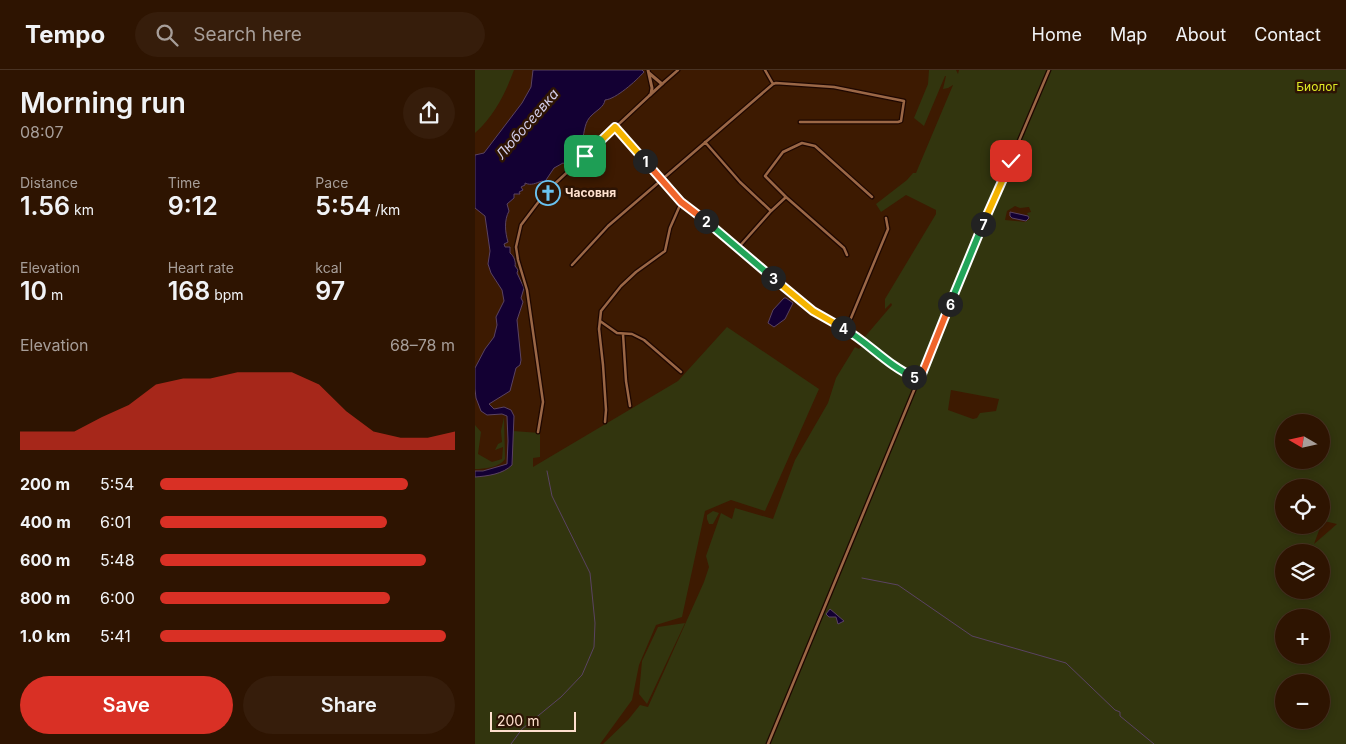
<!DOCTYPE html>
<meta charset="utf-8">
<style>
:root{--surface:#2e1401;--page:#361d0b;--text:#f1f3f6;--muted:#a79e99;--line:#493323;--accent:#d93025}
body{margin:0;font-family:Inter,sans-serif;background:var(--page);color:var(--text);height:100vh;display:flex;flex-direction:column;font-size:19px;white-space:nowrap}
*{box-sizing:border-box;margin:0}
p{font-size:16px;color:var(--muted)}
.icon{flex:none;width:28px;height:28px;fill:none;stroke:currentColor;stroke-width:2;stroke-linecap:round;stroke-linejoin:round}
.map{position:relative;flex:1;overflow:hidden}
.sheet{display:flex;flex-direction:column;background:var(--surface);width:475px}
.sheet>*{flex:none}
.needle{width:32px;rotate:279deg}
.buttons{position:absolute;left:800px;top:344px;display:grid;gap:10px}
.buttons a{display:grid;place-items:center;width:55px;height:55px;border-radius:50%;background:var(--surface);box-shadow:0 2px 8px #0003,0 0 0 1px var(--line);font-size:25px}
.scale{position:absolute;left:15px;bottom:12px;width:86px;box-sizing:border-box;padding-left:5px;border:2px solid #fee0ce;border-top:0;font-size:14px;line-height:18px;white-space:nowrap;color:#fee0ce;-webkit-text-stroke:4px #2d1404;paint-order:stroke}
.pin{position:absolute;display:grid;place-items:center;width:42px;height:42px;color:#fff;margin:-21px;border-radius:10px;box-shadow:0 2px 8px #0006}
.km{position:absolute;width:25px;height:25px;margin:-12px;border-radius:50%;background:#222;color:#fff;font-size:14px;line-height:25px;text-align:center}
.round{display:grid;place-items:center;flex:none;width:52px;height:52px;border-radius:26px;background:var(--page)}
.summary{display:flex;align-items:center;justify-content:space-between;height:85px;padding:0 20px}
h1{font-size:28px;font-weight:600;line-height:38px}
.stats{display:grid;grid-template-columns:repeat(3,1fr);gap:8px;height:85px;padding:5px 20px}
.stats div{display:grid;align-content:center}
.stats b{font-size:25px;font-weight:600}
.stats small{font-size:14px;font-weight:400}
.stats p{font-size:14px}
.chart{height:140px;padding:10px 20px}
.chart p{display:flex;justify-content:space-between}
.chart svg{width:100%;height:90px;margin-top:5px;fill:var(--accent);opacity:.7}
.button{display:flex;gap:10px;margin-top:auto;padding:10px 20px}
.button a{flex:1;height:58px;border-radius:30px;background:var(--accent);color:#fff;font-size:20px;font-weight:600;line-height:58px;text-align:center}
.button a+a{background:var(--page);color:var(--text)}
ul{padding:0 20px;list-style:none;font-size:16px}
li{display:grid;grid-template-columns:80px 60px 1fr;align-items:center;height:38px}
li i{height:12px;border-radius:6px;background:var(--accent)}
header{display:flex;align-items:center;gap:30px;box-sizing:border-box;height:70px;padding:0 25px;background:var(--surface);border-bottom:1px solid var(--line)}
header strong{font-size:24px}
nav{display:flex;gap:28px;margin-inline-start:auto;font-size:18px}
.search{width:350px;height:45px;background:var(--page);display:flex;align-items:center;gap:12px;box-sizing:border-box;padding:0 18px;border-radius:28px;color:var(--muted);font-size:19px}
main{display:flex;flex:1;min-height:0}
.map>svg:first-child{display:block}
.green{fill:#32350e;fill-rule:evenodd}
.water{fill:#130033;stroke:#5a4362}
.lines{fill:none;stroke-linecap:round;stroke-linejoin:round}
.stream{stroke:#5a4362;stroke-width:1}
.street-casing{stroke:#1e0700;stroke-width:5}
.secondary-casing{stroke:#1e0700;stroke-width:5.5}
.street{stroke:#9b6746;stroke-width:2.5}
.secondary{stroke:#9b6746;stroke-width:3}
.split-1-casing{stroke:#fff;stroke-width:10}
.split-2-casing{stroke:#fff;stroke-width:10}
.split-3-casing{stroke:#fff;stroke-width:10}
.split-4-casing{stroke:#fff;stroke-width:10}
.split-5-casing{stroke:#fff;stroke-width:10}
.split-6-casing{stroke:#fff;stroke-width:10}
.split-7-casing{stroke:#fff;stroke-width:10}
.split-8-casing{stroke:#fff;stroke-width:10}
.split-1{stroke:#f5b400;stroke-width:6}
.split-2{stroke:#f0652b;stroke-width:6}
.split-3{stroke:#22a559;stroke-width:6}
.split-4{stroke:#f5b400;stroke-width:6}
.split-5{stroke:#22a559;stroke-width:6}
.split-6{stroke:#f0652b;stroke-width:6}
.split-7{stroke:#22a559;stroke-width:6}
.split-8{stroke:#f5b400;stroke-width:6}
.labels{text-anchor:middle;stroke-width:5;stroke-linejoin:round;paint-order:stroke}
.park-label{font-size:12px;fill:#e0eb25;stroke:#2d1404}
.poi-label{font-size:12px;font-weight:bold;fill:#fee0ce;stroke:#2d1404;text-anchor:start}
.water-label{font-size:14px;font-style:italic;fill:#d1cce9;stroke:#2d1404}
</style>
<header>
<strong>Tempo</strong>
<div class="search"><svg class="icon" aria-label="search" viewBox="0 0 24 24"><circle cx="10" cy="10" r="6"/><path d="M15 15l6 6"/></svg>Search here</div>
<nav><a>Home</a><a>Map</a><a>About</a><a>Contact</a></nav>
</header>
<main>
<section class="sheet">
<div class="summary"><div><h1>Morning run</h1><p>08:07</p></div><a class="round"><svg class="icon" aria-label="share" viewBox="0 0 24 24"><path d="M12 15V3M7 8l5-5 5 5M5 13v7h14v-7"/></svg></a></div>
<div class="stats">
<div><p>Distance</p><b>1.56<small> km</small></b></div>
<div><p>Time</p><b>9:12</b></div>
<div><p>Pace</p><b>5:54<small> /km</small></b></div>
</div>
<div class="stats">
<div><p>Elevation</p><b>10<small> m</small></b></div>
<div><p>Heart rate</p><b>168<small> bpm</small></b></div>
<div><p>kcal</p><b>97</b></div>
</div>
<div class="chart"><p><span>Elevation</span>68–78 m</p>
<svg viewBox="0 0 160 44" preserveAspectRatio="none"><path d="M0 44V35L10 35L20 35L30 28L40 22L50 12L60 9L70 9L80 6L90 6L100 6L110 12L120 25L130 35L140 38L150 38L160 35V44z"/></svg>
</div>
<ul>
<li><b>200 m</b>5:54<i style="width:84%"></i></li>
<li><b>400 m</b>6:01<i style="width:77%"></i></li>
<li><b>600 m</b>5:48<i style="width:90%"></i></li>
<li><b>800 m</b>6:00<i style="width:78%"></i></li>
<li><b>1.0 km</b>5:41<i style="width:97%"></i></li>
</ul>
<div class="button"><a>Save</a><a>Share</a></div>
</section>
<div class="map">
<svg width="871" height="674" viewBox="0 0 871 674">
<rect width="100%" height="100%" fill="#3d1a01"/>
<path class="green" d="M 0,0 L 39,0 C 30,24 19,46 0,63 Z
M 454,0 L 481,0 L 483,4 L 484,0 L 871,0 L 871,674 L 128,674 L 153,650 L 165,635 L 173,637 L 229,512 L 234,497 L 231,486 L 246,443 L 257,449 L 260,438 L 298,449 L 320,390 L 353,333 L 361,308 L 380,277 L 384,279 L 391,271 L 388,269 L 417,235 L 416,233 L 410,239 L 410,229 L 461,144 L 461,140 L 431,125 L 406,142 L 401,134 L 432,110 L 438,103 L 441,103 L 478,15 L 473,18 L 468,19 L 471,6 L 470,6 L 449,56 L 439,48 L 453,14 ZM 540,136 L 545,138 L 554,137 L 556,142 L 552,143 L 555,149 L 550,152 L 530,150 L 532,141 ZM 476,320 L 524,329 L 521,341 L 505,343 L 502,348 L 498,349 L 473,340 ZM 809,352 L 846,352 L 846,390 L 809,390 ZM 809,418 L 846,418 L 846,454 L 849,451 L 862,454 L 839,474 L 846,455 L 809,455 ZM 809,482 L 846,482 L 846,520 L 809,520 ZM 809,548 L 846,548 L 846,585 L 809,585 ZM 809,612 L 846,612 L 846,650 L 809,650 Z
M 252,257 L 344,319 L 290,441 L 256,430 L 230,441 L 207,547 L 181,555 L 164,595 L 157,630 L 125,674 L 0,674 L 0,407 C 13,406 28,404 37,395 L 38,361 L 65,363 L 65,387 L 58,388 L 58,397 L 203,311 Z
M 29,347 L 30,389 C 25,397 10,399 0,399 L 0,355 L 6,362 L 3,384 L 17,392 L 27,389 L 28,377 L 20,380 L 23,374 L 27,372 L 26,361 Z
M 238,441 L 244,443 L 238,454 L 234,454 L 232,449 L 232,445 Z
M 210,553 L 172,634 L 164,624 L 167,591 L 183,557 Z"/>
<path class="water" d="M 58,0 L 167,0 L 169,2 C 161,11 141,29 130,30 C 129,37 122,40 117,45 C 109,52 110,61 107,71 C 103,80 95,86 93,95 L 88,93 L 79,98 L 71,110 L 72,113 L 67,111 C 61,113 56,116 50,113 L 50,115 L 46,117 L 48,120 L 44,122 L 45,124 L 39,124 L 39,128 L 32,134 L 34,141 C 29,150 30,162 33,172 L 29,174 L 30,177 L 35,177 L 35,183 C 39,186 41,192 40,196 L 43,200 L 42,203 L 49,218 L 46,228 L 48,232 L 42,250 L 46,290 L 45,295 L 41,298 L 35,321 L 14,334 L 19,339 L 29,337 L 36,340 L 39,346 L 37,395 C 28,404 13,406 0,407 L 0,401 L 8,401 L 32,394 L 33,371 L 32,346 L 27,344 L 12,345 L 6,341 L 1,328 L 0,319 L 0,298 L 10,279 L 19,267 L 22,255 L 21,247 L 29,231 L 27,220 L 16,203 L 13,194 L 15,181 L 10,146 L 0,138 L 0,85 L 9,83 L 47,33 L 56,17 Z
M 535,142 L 553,146 L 554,148 L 551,151 L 537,148 L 535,146 Z
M 309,228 L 311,228 L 318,233 L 310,249 L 299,257 L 293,253 L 298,240 Z
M 355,539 L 369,551 L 363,554 L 361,547 L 354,547 L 351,544 Z"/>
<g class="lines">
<path class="stream" d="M 387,508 L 423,515 L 497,566 L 591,593 L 640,640 L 645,642 L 645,646 L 679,674
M 36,674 L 47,659 L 86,627 L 107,605 L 119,577 L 120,553 L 115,503 L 77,426 L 72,401"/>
<defs>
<path id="street" d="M 290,0 L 298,14 L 301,13 L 359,17 L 429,31 L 426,51 L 423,52 L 325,52
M 187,14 L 203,0
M 140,57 L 206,133 L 241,159 L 338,241 L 378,264 L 424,299 L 444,309
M 230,72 L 265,112 L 296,141 L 263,178
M 311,127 L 369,178 L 372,185
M 296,141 L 311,127 L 290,106 L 308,82 L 327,73 L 340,76 L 397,127
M 97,195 L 133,156 L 298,14
M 125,251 L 142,263 L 157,264 L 169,270 L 206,302
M 371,260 L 413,159 L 411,148
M 148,264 L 151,311 L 155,336
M 130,352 L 131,340 L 128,295 L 124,259 L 126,241 L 146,216 L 161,202 L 190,181 L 195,158 L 206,133
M 63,362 L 68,332 L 52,220 L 43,190 L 41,177 L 46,155 L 71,122 L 175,25
M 293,674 L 468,250 L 574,0"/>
<path id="secondary" d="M 173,0 L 177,18 L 176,24
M 174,3 L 187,14 L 175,25"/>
</defs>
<use href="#street" class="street-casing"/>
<use href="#secondary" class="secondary-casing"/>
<use href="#street" class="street"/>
<use href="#secondary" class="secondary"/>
</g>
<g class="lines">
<defs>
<path id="split-1" d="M 110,86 L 140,57 L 170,91"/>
<path id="split-2" d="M 170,91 L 206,132 L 231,151"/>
<path id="split-3" d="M 231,151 L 298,208"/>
<path id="split-4" d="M 298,208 L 338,241 L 368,258"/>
<path id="split-5" d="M 368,258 C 393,272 413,296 439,307"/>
<path id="split-6" d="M 439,307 L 445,309 L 475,234"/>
<path id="split-7" d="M 475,234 L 508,154"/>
<path id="split-8" d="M 508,154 L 536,91"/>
</defs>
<use href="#split-1" class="split-1-casing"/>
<use href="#split-2" class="split-2-casing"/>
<use href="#split-3" class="split-3-casing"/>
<use href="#split-4" class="split-4-casing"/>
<use href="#split-5" class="split-5-casing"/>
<use href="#split-6" class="split-6-casing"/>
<use href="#split-7" class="split-7-casing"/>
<use href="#split-8" class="split-8-casing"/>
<use href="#split-1" class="split-1"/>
<use href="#split-2" class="split-2"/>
<use href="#split-3" class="split-3"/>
<use href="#split-4" class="split-4"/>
<use href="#split-5" class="split-5"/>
<use href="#split-6" class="split-6"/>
<use href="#split-7" class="split-7"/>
<use href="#split-8" class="split-8"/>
</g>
<defs>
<symbol id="church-ring" viewBox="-11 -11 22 22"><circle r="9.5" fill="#2d1404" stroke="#6ac3f1" stroke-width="1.5"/><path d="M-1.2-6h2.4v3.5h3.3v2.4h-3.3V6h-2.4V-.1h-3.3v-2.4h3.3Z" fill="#6ac3f1"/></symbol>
</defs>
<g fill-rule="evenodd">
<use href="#church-ring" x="59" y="109" width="28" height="28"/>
</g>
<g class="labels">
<g class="park-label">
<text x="842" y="21">Биолог</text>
</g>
<g class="poi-label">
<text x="90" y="127">Часовня</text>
</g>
<g class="water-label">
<text transform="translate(52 54) rotate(-49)" y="5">Любосеевка</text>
</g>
</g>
</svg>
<div class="buttons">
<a><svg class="needle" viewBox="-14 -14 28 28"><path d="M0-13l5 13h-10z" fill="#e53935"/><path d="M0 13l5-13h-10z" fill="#a79e99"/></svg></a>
<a><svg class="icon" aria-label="locate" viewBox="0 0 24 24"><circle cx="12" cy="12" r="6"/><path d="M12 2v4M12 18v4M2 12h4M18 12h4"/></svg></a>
<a><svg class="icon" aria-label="layers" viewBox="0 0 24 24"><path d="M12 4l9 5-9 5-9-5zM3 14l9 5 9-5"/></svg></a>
<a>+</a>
<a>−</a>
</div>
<div class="scale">200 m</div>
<div class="pin" style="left:110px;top:86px;background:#1e9e55"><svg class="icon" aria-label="arrive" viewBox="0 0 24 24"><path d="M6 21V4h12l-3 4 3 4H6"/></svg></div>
<div class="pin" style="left:536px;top:91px;background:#d93025"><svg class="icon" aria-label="check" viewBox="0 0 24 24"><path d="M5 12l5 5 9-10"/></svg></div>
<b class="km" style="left:170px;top:91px">1</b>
<b class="km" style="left:231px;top:151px">2</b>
<b class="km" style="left:298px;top:208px">3</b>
<b class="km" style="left:368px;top:258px">4</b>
<b class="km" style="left:439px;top:307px">5</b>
<b class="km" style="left:475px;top:234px">6</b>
<b class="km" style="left:508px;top:154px">7</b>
</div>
</main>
